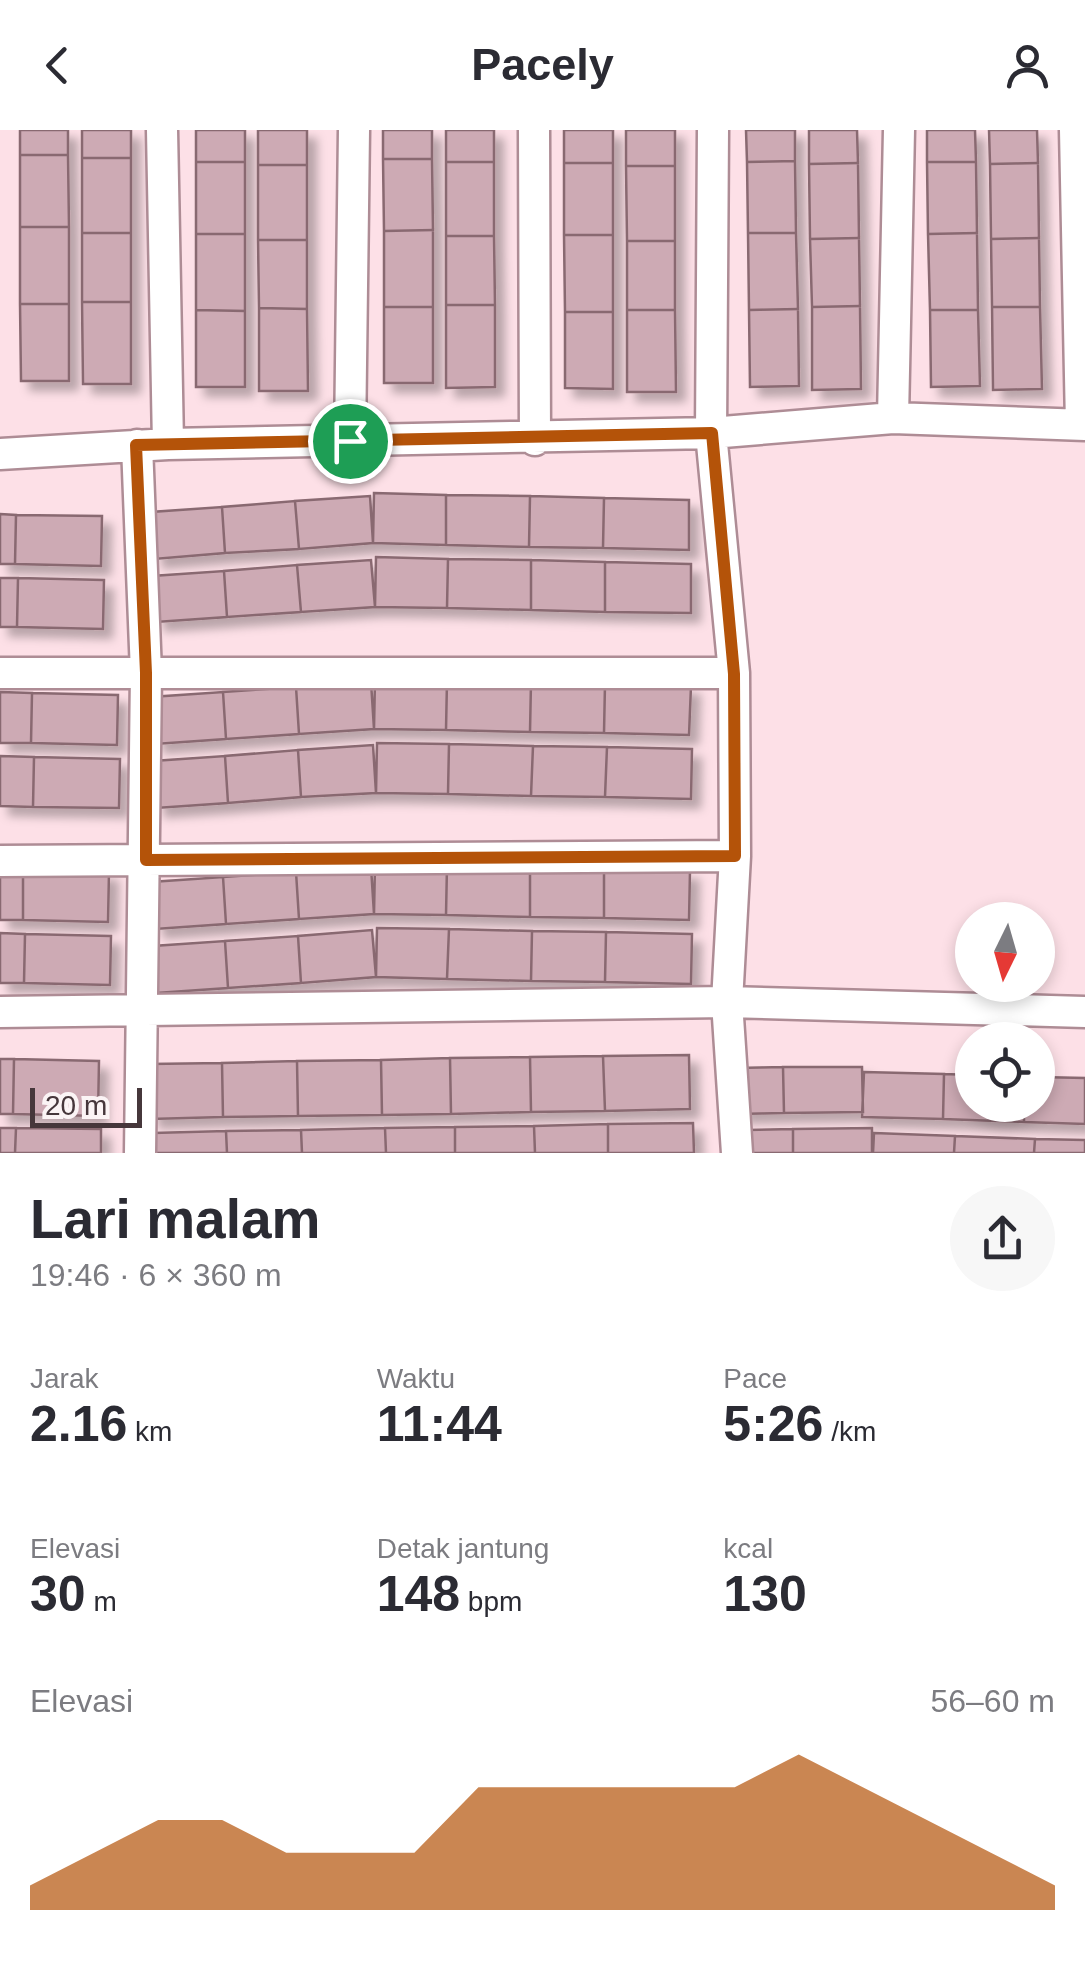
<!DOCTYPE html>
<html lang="id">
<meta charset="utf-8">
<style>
:root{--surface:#fff;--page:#f7f7f7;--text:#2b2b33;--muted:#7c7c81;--accent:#b45309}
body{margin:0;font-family:Arial,sans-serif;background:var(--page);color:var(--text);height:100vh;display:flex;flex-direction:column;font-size:38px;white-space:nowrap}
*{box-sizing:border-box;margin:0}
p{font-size:32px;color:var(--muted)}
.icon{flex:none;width:55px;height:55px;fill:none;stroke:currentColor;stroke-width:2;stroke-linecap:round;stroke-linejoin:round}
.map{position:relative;height:1023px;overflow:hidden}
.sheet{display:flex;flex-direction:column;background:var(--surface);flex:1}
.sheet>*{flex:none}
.needle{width:65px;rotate:185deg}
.controls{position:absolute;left:955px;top:772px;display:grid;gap:20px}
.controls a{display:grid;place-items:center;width:100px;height:100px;border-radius:50%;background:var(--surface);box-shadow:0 5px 15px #0003;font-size:50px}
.scale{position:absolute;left:30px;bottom:25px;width:112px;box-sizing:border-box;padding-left:10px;border:5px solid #46373b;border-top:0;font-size:28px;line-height:35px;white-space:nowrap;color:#46373b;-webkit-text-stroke:8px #fbf4f5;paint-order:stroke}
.pin{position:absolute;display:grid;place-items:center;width:85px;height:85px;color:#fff;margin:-42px;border:5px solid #fff;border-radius:50%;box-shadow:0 2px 10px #0007}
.round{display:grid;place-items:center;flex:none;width:105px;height:105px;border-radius:52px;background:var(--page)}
.summary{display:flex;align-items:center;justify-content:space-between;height:170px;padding:0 30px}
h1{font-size:55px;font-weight:700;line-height:75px}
.metrics{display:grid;grid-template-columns:repeat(3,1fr);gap:15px;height:170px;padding:10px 30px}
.metrics div{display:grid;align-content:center}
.metrics b{font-size:50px;font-weight:700}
.metrics small{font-size:28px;font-weight:400}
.metrics p{font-size:28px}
.chart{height:280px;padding:20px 30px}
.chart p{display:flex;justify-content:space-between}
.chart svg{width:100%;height:180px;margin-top:10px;fill:var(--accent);opacity:.7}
header{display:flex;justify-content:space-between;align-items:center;height:130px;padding:0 30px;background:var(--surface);font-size:45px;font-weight:700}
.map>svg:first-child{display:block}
.building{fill:#cdaab4;stroke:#896971;stroke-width:2.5;filter:url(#shadow)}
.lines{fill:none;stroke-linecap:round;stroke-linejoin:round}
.minor-casing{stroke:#ae8c95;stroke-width:35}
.minor{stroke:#fff;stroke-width:30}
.route-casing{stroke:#fff;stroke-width:20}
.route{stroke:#b45309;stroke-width:12}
</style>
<header><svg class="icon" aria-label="back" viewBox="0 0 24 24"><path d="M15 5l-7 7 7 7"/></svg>Pacely<svg class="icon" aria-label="person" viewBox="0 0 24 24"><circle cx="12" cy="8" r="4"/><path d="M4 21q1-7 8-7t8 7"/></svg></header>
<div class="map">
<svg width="1085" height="1023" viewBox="0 0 1085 1023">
<defs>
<filter id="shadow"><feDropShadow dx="9" dy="9" stdDeviation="5" flood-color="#0004"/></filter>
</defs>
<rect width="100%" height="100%" fill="#fde0e7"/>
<path class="building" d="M 20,0 L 68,0 L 68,25 L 20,25 Z
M 82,0 L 131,0 L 131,28 L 82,28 Z
M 196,0 L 245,0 L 245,32 L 196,32 Z
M 258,0 L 307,0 L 307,35 L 258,35 Z
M 383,0 L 432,0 L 432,29 L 383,29 Z
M 446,0 L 494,0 L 494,32 L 446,32 Z
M 564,0 L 613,0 L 613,33 L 564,33 Z
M 626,0 L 675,0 L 675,36 L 626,36 Z
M 746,0 L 795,0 L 795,31 L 747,32 Z
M 809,0 L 857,0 L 858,33 L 809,34 Z
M 927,0 L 975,0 L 976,32 L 927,32 Z
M 989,0 L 1037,0 L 1038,33 L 990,34 Z
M 20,25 L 68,25 L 69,97 L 20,97 Z
M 82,28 L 131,28 L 131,103 L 82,103 Z
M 383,29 L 432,29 L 433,100 L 384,101 Z
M 795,31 L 796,103 L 748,103 L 747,32 Z
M 196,32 L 245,32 L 245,104 L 196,104 Z
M 446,32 L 494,32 L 494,106 L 446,106 Z
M 927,32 L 976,32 L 977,103 L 928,104 Z
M 564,33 L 613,33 L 613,105 L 564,105 Z
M 858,33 L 859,108 L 810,109 L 809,34 Z
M 1038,33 L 1039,108 L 991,109 L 990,34 Z
M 258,35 L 307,35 L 307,110 L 258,110 Z
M 626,36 L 675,36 L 675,111 L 627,111 Z
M 20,97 L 69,97 L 69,174 L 20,174 Z
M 433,100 L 433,177 L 384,177 L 384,101 Z
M 82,103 L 131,103 L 131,172 L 82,172 Z
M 748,103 L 796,103 L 798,179 L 749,180 Z
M 977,103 L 978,180 L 930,180 L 928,104 Z
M 196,104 L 245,104 L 245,181 L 196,180 Z
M 564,105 L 613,105 L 613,182 L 565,182 Z
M 446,106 L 494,106 L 495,175 L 446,175 Z
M 859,108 L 860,176 L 812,177 L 810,109 Z
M 1039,108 L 1040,177 L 992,177 L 991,109 Z
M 258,110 L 307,110 L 307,179 L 259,178 Z
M 627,111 L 675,111 L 675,180 L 627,180 Z
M 82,172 L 131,172 L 131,254 L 83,254 Z
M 20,174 L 69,174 L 69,251 L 21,251 Z
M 446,175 L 495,175 L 495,257 L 446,258 Z
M 860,176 L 861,259 L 812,260 L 812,177 Z
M 384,177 L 433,177 L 433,253 L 384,253 Z
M 992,177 L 1040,177 L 1042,259 L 993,260 Z
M 259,178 L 307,179 L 308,261 L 259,261 Z
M 798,179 L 799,256 L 750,257 L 749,180 Z
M 196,180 L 245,181 L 245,257 L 196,257 Z
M 627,180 L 675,180 L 676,262 L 627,262 Z
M 930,180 L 978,180 L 980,256 L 931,257 Z
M 565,182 L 613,182 L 613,259 L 565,258 Z
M 374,363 L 446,365 L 446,415 L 373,413 Z
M 446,365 L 530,366 L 529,417 L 446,415 Z
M 370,366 L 373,413 L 299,419 L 295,371 Z
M 530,366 L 604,368 L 603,418 L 529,417 Z
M 604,368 L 689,370 L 689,420 L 603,418 Z
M 295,371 L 299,419 L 225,423 L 222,377 Z
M 222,377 L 225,423 L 154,429 L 151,382 Z
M 0,384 L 16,385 L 15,434 L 0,434 Z
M 16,385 L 102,386 L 101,436 L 15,434 Z
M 376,427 L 448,429 L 447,478 L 375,477 Z
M 448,429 L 531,430 L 531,480 L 447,478 Z
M 371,430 L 375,477 L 301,482 L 297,435 Z
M 531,430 L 605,432 L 605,482 L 531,480 Z
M 605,432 L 691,434 L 691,483 L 605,482 Z
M 297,435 L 301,482 L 227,487 L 224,441 Z
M 224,441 L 227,487 L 156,492 L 152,446 Z
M 0,448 L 18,448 L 17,497 L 0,497 Z
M 18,448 L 104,450 L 103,499 L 17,497 Z
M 375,549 L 447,551 L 446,600 L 374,599 Z
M 447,551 L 531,552 L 530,602 L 446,600 Z
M 371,552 L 374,599 L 299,604 L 296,557 Z
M 531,552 L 605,554 L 604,603 L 530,602 Z
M 605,554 L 691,556 L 689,605 L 604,603 Z
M 296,557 L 299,604 L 226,609 L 223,562 Z
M 0,562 L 32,563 L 31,613 L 0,613 Z
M 223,562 L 226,609 L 155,614 L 151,567 Z
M 32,563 L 118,565 L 117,615 L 31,613 Z
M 377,613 L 449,614 L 448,664 L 376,663 Z
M 449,614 L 533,616 L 531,666 L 448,664 Z
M 373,615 L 376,663 L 301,667 L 298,620 Z
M 533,616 L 607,617 L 605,667 L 531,666 Z
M 607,617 L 692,619 L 691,669 L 605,667 Z
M 298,620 L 301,667 L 228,673 L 225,626 Z
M 0,626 L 34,627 L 33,677 L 0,676 Z
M 225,626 L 228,673 L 156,678 L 153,631 Z
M 34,627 L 120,629 L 119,678 L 33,677 Z
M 375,734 L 447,736 L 446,785 L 374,784 Z
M 447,736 L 530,737 L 530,787 L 446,785 Z
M 371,737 L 374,784 L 299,789 L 296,742 Z
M 530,737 L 604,739 L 604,788 L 530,787 Z
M 604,739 L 690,741 L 689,790 L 604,788 Z
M 0,740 L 23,740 L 23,790 L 0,790 Z
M 23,740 L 109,742 L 108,792 L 23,790 Z
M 296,742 L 299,789 L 226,794 L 223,747 Z
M 223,747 L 226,794 L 155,799 L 151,752 Z
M 377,798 L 449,799 L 447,849 L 376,847 Z
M 449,799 L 532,801 L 531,851 L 447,849 Z
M 372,800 L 376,847 L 301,853 L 298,806 Z
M 532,801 L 606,802 L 605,852 L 531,851 Z
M 606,802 L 692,804 L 691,854 L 605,852 Z
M 0,803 L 25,804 L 24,853 L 0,853 Z
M 25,804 L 111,806 L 110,855 L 24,853 Z
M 298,806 L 301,853 L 228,858 L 225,811 Z
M 225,811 L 228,858 L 156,863 L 153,816 Z
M 689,925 L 690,979 L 605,981 L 603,926 Z
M 603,926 L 605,981 L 531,982 L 530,927 Z
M 530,927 L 531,982 L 451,984 L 450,928 Z
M 450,928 L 451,984 L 382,985 L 381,930 Z
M 0,929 L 14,929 L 13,984 L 0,984 Z
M 14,929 L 99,931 L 98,986 L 13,984 Z
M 381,930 L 382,985 L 298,986 L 297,931 Z
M 297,931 L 298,986 L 223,987 L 222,933 Z
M 222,933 L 223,987 L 150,989 L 149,934 Z
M 783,937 L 862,937 L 863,982 L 784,983 Z
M 783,937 L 784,983 L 738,984 L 737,938 Z
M 864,942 L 944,944 L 943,989 L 862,987 Z
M 944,944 L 972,945 L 972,975 L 1024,975 L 1024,992 L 943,989 Z
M 1038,947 L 1085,948 L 1085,994 L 1024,992 L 1024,975 L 1038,975 Z
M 693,993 L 694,1023 L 608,1023 L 608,994 Z
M 608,994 L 608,1023 L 535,1023 L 534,996 Z
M 534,996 L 535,1023 L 455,1023 L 455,997 Z
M 455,997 L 455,1023 L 386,1023 L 385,998 Z
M 0,998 L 16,998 L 15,1023 L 0,1023 Z
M 16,998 L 101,999 L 101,1023 L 15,1023 Z
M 385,998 L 386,1023 L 302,1023 L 301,1000 Z
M 872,998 L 872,1023 L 793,1023 L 793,999 Z
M 793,999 L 793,1023 L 747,1023 L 747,1000 Z
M 301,1000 L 302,1023 L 227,1023 L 226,1001 Z
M 226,1001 L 227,1023 L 153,1023 L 153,1003 Z
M 874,1003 L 955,1006 L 954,1023 L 873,1023 Z
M 955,1006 L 1035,1009 L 1034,1023 L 954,1023 Z
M 1035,1009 L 1085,1010 L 1085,1023 L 1034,1023 Z"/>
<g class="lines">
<defs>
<path id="minor" d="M 162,0 L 168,314
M 534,0 L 535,310
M 1075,0 L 1081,295
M 893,288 L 899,0
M 350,311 L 354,0
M 137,315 L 146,543 L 140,1023
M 0,324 L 168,314 L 711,303 L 893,288 L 1085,295
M 0,543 L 734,543
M 0,731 L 735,726
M 0,882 L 727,872 L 735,726 L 734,543 L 711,303 L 713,0
M 737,1023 L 727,872 L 1085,882"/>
</defs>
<use href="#minor" class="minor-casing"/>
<use href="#minor" class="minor"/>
</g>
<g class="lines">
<defs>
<path id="route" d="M 712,303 L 734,544 L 735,726 L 146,730 L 146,543 L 136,315 Z"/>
</defs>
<use href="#route" class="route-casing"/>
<use href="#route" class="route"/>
</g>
</svg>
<div class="controls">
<a><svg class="needle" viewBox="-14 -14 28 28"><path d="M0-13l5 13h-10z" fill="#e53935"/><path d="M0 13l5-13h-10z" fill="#7c7c81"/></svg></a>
<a><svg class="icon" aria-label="locate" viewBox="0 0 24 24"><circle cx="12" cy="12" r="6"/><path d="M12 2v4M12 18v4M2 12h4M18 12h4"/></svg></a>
</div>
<div class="scale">20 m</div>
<div class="pin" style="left:350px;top:311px;background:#1e9e55"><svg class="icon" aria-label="arrive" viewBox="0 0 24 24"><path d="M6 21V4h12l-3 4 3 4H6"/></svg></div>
</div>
<section class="sheet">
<div class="summary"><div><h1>Lari malam</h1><p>19:46 · 6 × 360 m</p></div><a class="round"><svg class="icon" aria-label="share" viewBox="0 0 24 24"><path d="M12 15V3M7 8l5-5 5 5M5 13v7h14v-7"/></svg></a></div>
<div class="metrics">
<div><p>Jarak</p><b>2.16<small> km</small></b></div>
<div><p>Waktu</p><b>11:44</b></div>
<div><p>Pace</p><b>5:26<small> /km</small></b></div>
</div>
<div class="metrics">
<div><p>Elevasi</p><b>30<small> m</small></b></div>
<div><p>Detak jantung</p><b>148<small> bpm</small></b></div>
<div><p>kcal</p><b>130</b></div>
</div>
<div class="chart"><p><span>Elevasi</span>56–60 m</p>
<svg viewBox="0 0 160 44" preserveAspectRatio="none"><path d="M0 44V38L10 30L20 22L30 22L40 30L50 30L60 30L70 14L80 14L90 14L100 14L110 14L120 6L130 14L140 22L150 30L160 38V44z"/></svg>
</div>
</section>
